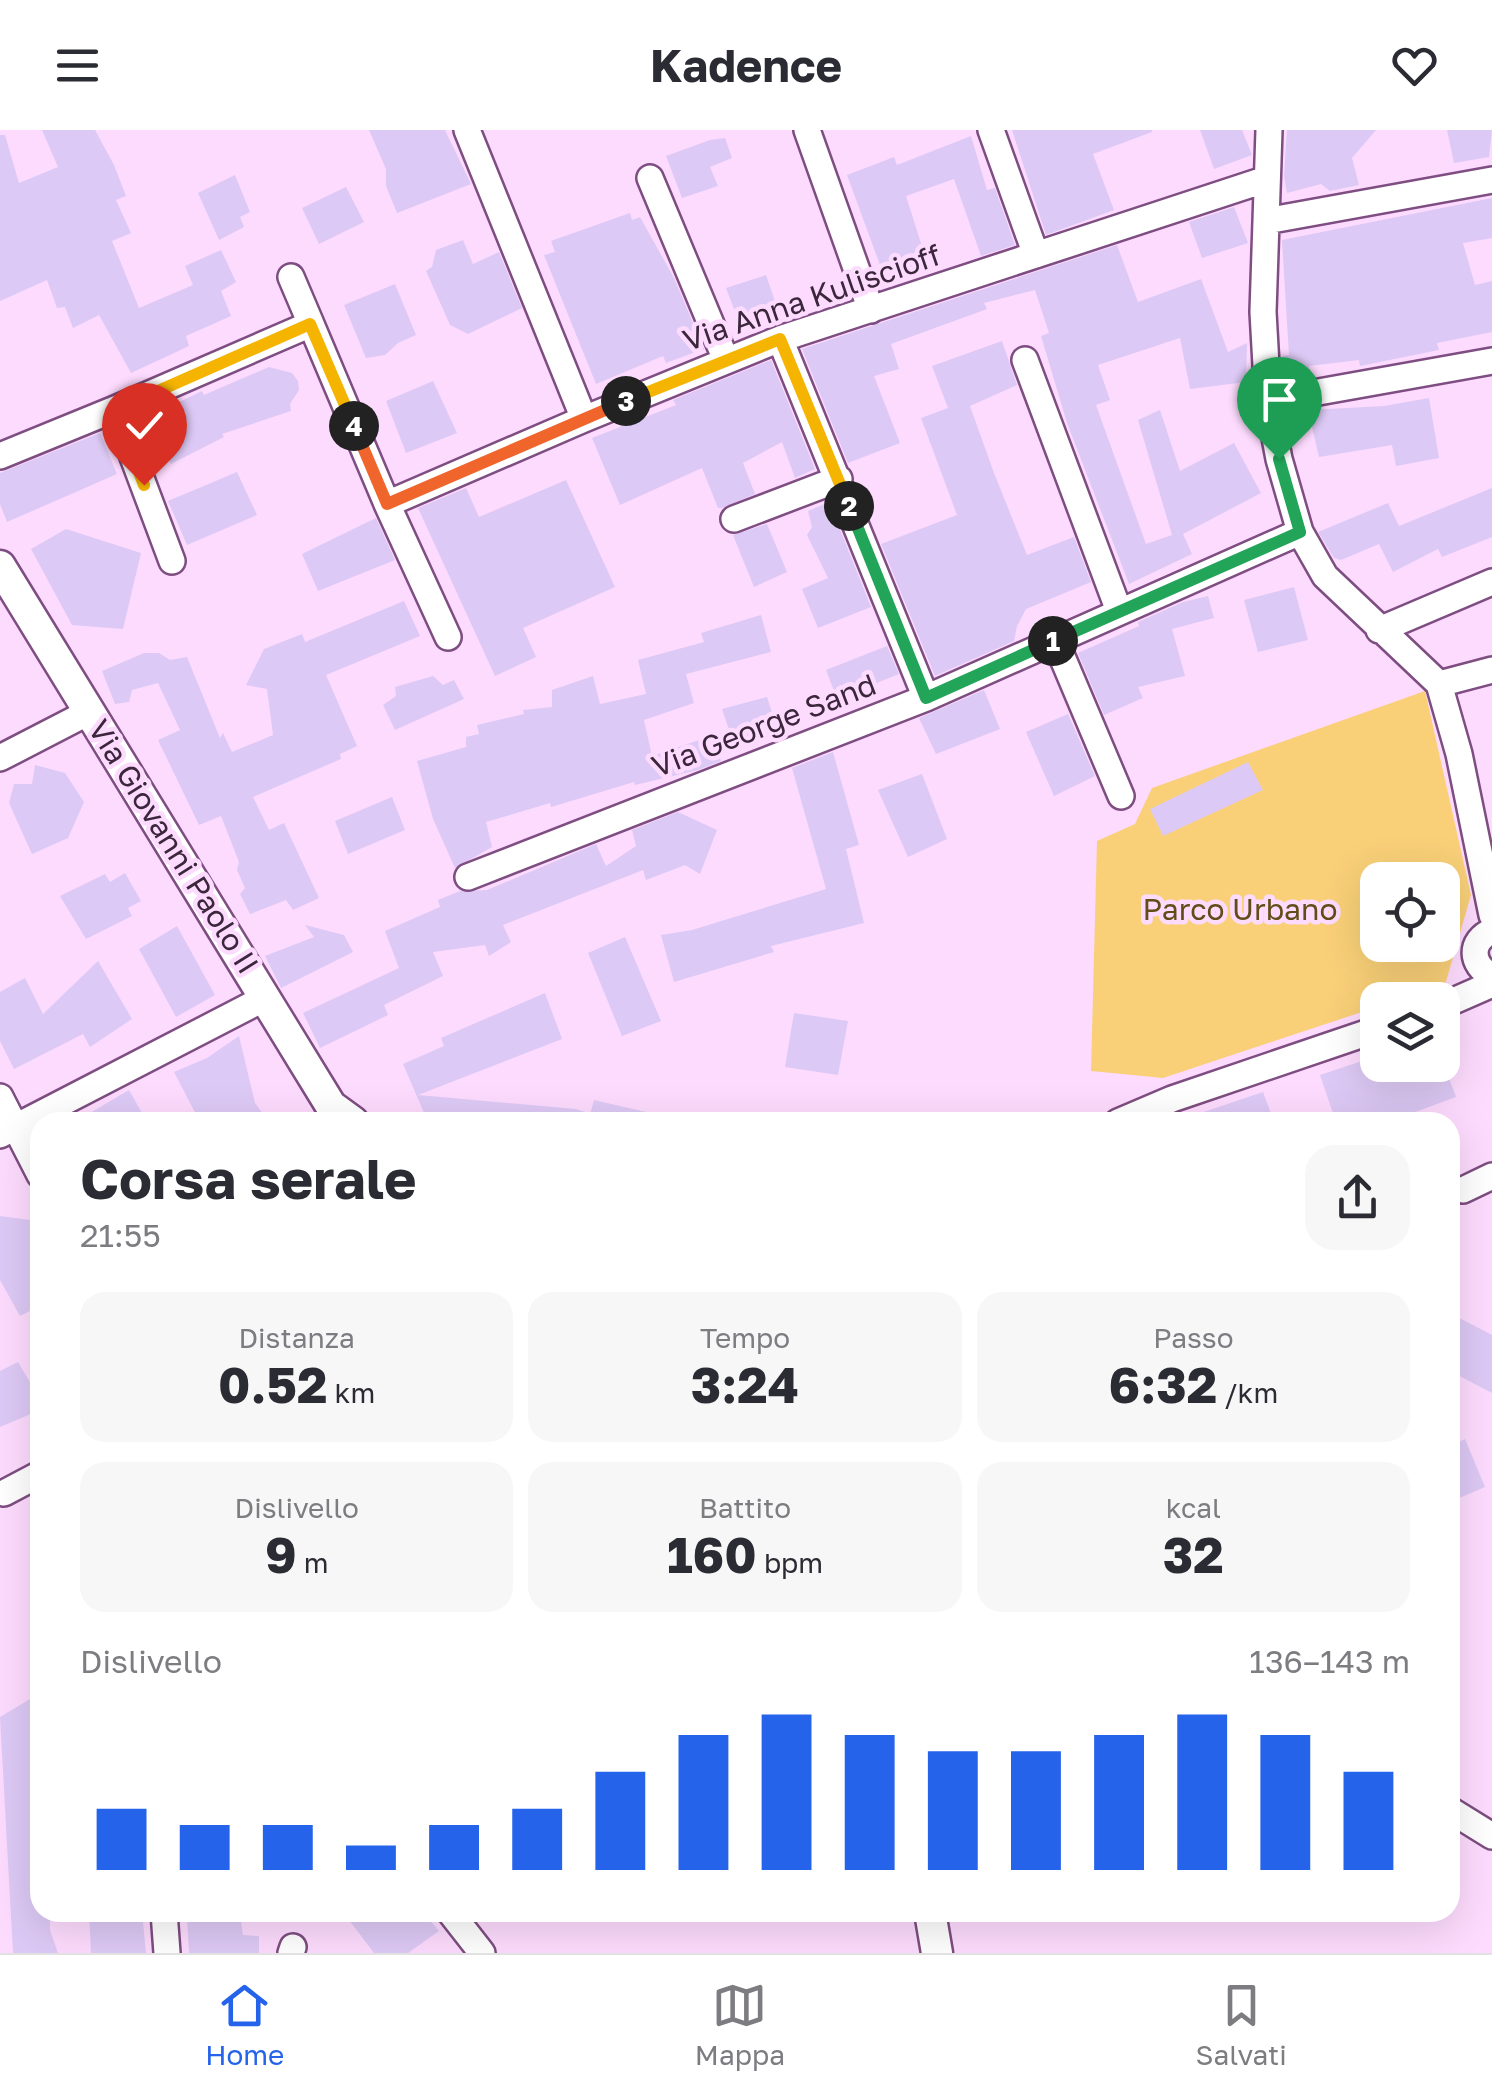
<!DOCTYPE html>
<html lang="it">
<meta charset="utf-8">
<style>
:root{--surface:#fff;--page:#f7f7f7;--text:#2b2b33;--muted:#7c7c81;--line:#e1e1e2;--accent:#2563eb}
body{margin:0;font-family:"Golos Text",sans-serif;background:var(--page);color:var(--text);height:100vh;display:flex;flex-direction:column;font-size:38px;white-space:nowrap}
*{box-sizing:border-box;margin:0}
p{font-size:32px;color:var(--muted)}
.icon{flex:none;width:55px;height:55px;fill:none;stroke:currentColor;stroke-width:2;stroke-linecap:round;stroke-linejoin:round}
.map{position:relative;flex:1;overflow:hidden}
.details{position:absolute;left:30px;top:982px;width:1430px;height:810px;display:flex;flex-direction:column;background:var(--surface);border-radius:30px;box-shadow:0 10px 40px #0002}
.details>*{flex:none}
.fabs{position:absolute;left:1360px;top:732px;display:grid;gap:20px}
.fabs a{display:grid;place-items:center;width:100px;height:100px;border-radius:20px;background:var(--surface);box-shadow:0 10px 40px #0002;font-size:50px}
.pin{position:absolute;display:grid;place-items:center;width:85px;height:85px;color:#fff;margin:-102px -42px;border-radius:50% 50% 50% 0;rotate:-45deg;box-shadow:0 0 10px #0007}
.pin .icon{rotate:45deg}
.km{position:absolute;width:50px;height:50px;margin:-25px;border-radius:50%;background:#222;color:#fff;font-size:28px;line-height:50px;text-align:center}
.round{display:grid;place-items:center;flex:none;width:105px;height:105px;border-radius:30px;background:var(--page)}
.summary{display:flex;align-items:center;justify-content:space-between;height:170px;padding:0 50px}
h1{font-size:55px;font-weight:700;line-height:75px}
.figures{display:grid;grid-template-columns:repeat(3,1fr);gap:15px;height:170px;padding:10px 50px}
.figures div{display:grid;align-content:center;border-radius:25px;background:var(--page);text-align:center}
.figures b{font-size:50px;font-weight:700}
.figures small{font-size:28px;font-weight:400}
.figures p{font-size:28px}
.chart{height:280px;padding:20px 50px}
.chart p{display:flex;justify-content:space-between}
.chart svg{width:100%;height:180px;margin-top:10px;stroke:var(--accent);stroke-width:6}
header{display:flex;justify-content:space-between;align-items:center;height:130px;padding:0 50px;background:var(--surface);font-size:45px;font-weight:700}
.menu{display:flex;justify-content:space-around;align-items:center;height:140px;border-top:2px solid var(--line);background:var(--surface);font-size:28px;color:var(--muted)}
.menu a{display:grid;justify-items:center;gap:5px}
.menu .current{color:var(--accent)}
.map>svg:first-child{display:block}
.green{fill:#f9d078;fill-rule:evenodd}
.building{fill:#ddc9f5}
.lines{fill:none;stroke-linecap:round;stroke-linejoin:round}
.minor-casing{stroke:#7e4d81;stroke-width:30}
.tertiary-casing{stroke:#7e4d81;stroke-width:35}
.minor{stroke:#fff;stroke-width:25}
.tertiary{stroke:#fff;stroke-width:30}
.split-1-casing{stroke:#fff;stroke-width:20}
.split-2-casing{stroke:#fff;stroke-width:20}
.split-3-casing{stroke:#fff;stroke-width:20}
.split-4-casing{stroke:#fff;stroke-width:20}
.split-5-casing{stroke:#fff;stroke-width:20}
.split-1{stroke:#22a559;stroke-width:12}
.split-2{stroke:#22a559;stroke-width:12}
.split-3{stroke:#f5b400;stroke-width:12}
.split-4{stroke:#f0652b;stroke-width:12}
.split-5{stroke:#f5b400;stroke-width:12}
.labels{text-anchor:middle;stroke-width:9;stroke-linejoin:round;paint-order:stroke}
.street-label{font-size:30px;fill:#3b263c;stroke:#fddbfe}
.park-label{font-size:30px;fill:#624c17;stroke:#fddbfe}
</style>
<header><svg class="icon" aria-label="menu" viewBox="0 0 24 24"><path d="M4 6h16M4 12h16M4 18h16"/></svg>Kadence<svg class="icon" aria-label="heart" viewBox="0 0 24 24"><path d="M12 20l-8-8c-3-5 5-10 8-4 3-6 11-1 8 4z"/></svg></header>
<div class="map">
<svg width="1492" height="1823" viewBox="0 0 1492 1823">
<rect width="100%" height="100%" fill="#fddbfe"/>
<path class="green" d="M 1425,561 L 1471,765 L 1445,855 L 1400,870 L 1378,870 L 1377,877 L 1163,948 L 1091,941 L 1097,711 L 1135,694 L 1152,658 ZM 1378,750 L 1442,750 L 1442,815 L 1378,815 Z"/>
<path class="building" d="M 42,0 L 95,0 L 114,35 L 126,66 L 116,70 L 131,103 L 112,111 L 139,178 L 193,155 L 185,136 L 221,120 L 236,152 L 221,161 L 231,186 L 186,206 L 189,216 L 131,243 L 99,185 L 73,198 L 65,177 L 57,178 L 47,150 L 0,171 L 0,5 L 5,5 L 19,53 L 58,37 Z
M 369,0 L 445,0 L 471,54 L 397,83 L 386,56 L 386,39 Z
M 1012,0 L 1152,0 L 1152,2 L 1093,24 L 1114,80 L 1046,105 Z
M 1200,0 L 1242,0 L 1252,25 L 1214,39 Z
M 1287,0 L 1376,0 L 1352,28 L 1359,55 L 1330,61 L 1321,54 L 1287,63 L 1284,46 Z
M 1447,0 L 1492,0 L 1489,27 L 1454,33 Z
M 971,6 L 987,60 L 995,58 L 1015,115 L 981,126 L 954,49 L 906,66 L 927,132 L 907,138 L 903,128 L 880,135 L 847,45 L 894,27 L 897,35 Z
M 725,8 L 732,28 L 710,37 L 718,56 L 682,68 L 666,26 L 710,10 Z
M 235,45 L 250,82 L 240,87 L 244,97 L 219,110 L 198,63 Z
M 346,57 L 364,92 L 319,114 L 302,78 Z
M 1492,68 L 1492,108 L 1463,113 L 1475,155 L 1492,151 L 1492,202 L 1437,213 L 1439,220 L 1360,236 L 1359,230 L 1309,236 L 1310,244 L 1286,247 L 1283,226 L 1289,225 L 1282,110 Z
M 1234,77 L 1248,113 L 1202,128 L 1189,92 Z
M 630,83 L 632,90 L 640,87 L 674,148 L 704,219 L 666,233 L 663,226 L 596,254 L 544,125 L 555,122 L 551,111 Z
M 463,110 L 473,134 L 499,122 L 522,178 L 468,204 L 450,195 L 426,141 L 432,137 L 436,120 Z
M 1117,115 L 1138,172 L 1201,149 L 1228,222 L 1247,213 L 1246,252 L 1190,259 L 1180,208 L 1098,235 L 1110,270 L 1096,275 L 1146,414 L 1172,405 L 1138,290 L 1160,280 L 1180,341 L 1234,313 L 1261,363 L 1183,404 L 1192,424 L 1129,454 L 1067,293 L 1041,206 L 1049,203 L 1035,160 L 984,173 L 987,179 L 891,214 L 899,239 L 874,246 L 900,313 L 848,333 L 802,219 Z
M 766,145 L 780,186 L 742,200 L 726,158 Z
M 395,154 L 416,205 L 398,213 L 385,225 L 366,228 L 344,175 Z
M 1002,211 L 1017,255 L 970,276 L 994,343 L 1027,425 L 1074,407 L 1091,452 L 1026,479 L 1017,496 L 1014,511 L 935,546 L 881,414 L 957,385 L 921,288 L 948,278 L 932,236 Z
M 771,230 L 815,339 L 795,348 L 782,312 L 743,333 L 755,364 L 722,378 L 718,378 L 702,338 L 620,375 L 592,308 L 676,275 L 673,270 Z
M 269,237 L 292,243 L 298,251 L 299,260 L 290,274 L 291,281 L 222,304 L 224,307 L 171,334 L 148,287 L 202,261 L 204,265 Z
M 433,251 L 457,303 L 406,323 L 386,271 Z
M 1429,268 L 1439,328 L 1396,336 L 1392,315 L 1319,327 L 1308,280 L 1384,276 Z
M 100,303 L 117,344 L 7,392 L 0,374 L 0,343 Z
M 237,342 L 257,385 L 187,415 L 168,371 Z
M 566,350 L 615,457 L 523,498 L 536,527 L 495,546 L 418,378 L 466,358 L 479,387 Z
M 1492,358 L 1492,407 L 1442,427 L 1438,419 L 1393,442 L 1379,414 L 1341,430 L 1334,428 L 1318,402 L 1388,373 L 1399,396 Z
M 829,372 L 871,477 L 818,498 L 802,459 L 828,448 L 807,405 L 812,397 L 808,381 Z
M 376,388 L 395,430 L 318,461 L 302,424 Z
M 767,394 L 787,442 L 754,457 L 733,405 Z
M 66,399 L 141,423 L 123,499 L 72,495 L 31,419 Z
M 1294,457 L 1308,510 L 1258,522 L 1244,470 Z
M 1208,466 L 1214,488 L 1172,499 L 1185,546 L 1138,557 L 1143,568 L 1104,585 L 1078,523 L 1139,496 L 1138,492 L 1183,472 Z
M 404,471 L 420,506 L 326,545 L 357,616 L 340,624 L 341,629 L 253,667 L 269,700 L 284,693 L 319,768 L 293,780 L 286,770 L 250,784 L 240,764 L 245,758 L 237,740 L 239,732 L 221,686 L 199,695 L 158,610 L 180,600 L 158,553 L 132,560 L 129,572 L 115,574 L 102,541 L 144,523 L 159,523 L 170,530 L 187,527 L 220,608 L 223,603 L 232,622 L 273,605 L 267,559 L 246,555 L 264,519 L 302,504 L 305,512 Z
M 761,485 L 771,522 L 686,544 L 694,573 L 644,590 L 652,626 L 729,600 L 722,579 L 767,567 L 779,604 L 718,622 L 721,631 L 698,640 L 635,655 L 634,652 L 551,677 L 550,673 L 486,692 L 492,717 L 455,738 L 433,689 L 417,631 L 466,617 L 466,607 L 479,604 L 477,595 L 524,584 L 523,580 L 552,577 L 552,560 L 593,546 L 600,574 L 646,564 L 638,530 L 704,512 L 701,503 Z
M 887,516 L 899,544 L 837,569 L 826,540 Z
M 433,546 L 443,555 L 454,550 L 464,569 L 395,600 L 383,575 L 396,566 L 395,557 Z
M 984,560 L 1000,599 L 936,624 L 919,588 Z
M 1068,584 L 1095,646 L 1054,666 L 1026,602 Z
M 833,622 L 859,715 L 846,719 L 864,793 L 771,816 L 774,822 L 674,852 L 661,805 L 692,800 L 826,759 L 792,638 Z
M 1248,632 L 1263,660 L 1163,706 L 1150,679 Z
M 35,635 L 65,643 L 84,672 L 68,708 L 32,724 L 9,673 L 14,654 L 32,654 Z
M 922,644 L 947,709 L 908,727 L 878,660 Z
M 392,667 L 405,700 L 348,724 L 335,691 Z
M 678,682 L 717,700 L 700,744 L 685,735 L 646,750 L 643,740 L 503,795 L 511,812 L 489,826 L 485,815 L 433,822 L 443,846 L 384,875 L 388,885 L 320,918 L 303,883 L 399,838 L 385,801 L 440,777 L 438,770 L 460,761 L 487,760 L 596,714 L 606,736 L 636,716 L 632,700 Z
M 125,743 L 141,771 L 128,778 L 132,786 L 86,809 L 60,766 L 105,744 L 110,752 Z
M 305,795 L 344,805 L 353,822 L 281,858 L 265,826 L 314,807 Z
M 177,796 L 215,865 L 176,887 L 139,819 Z
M 625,807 L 661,891 L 622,906 L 588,823 Z
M 98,831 L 132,889 L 90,917 L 83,904 L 14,939 L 0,911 L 0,862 L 25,848 L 43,884 Z
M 545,863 L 562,909 L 418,965 L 576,979 L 588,983 L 587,992 L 428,992 L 403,934 L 444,916 L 441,908 Z
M 794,883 L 848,891 L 838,945 L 785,937 Z
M 239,906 L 255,973 L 269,992 L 200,992 L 174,942 L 207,928 Z
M 1368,929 L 1370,935 L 1444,935 L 1456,967 L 1388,992 L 1336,992 L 1320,945 Z
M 129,960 L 147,992 L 75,992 Z
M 1263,962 L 1274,992 L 1184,992 L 1183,989 Z
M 594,970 L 659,985 L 658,992 L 588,992 Z
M 0,1086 L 30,1090 L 40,1111 L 40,1176 L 20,1186 L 0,1150 Z
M 1450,1183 L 1492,1205 L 1492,1263 L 1450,1241 Z
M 18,1232 L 40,1269 L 40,1280 L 0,1297 L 0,1241 Z
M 1465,1309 L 1485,1357 L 1450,1372 L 1450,1316 Z
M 40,1563 L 40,1782 L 50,1782 L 50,1800 L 58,1823 L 13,1823 L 0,1587 Z
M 89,1782 L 142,1782 L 146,1823 L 91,1823 Z
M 197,1782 L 240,1784 L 243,1805 L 259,1806 L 259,1823 L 189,1823 L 187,1786 L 197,1787 Z
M 343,1782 L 423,1782 L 439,1801 L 408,1823 L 374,1823 Z"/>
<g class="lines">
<defs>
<path id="minor" d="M 467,0 L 584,289
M 807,0 L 871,180
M 991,0 L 1036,125
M 1269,0 L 1263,182 L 1268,271 L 1279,329 L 1300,402 L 1325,446 L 1439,554 L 1459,624 L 1492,785
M 650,48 L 726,230
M 1266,91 L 1492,50
M 291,147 L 311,194
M 780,209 L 926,568
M 1025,230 L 1119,481
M 1268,271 L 1492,231
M 115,279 L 172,431
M 0,326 L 115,279 L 311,194 L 387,374 L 584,289 L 780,209 L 1267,49
M 387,374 L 448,507
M 734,389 L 839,349
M 1379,500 L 1492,452
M 1055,510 L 1121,666
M 1439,554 L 1492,540
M 0,628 L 89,582
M 468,747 L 926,568 L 1300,402
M 1492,801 C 1469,811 1470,835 1492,846
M 1442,876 L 1492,854
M 0,967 L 40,1045
M 1118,992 L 1172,969 L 1378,899
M 0,1005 L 265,868
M 1463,1060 L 1492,1046
M 4,1363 L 40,1344
M 1450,1680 L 1492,1706
M 164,1782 L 167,1823
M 450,1782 L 482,1823
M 291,1823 L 293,1817"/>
<path id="tertiary" d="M 0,436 L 331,976 L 353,992
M 930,1782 L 937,1823"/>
</defs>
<use href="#minor" class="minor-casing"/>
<use href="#tertiary" class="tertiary-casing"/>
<use href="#minor" class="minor"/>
<use href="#tertiary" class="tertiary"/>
</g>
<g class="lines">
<defs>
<path id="split-1" d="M 1053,511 L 1300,402 L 1279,329"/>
<path id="split-2" d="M 849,376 L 926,568 L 1053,511"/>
<path id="split-3" d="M 626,271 L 780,209 L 849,376"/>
<path id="split-4" d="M 354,296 L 387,374 L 626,271"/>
<path id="split-5" d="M 144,355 L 115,280 L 310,194 L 354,296"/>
</defs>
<use href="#split-1" class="split-1-casing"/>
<use href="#split-2" class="split-2-casing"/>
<use href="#split-3" class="split-3-casing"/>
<use href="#split-4" class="split-4-casing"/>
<use href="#split-5" class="split-5-casing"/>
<use href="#split-1" class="split-1"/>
<use href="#split-2" class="split-2"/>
<use href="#split-3" class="split-3"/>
<use href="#split-4" class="split-4"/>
<use href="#split-5" class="split-5"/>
</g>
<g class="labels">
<g class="street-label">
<text transform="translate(812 168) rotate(-19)" y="10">Via Anna Kuliscioff</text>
<text transform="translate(764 596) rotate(-21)" y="10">Via George Sand</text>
<text transform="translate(173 717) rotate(58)" y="10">Via Giovanni Paolo II</text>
</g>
<g class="park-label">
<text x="1240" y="790">Parco Urbano</text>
</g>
</g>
</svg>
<div class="fabs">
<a><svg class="icon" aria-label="locate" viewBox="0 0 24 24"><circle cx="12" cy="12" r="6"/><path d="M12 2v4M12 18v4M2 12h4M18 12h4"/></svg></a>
<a><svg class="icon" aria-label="layers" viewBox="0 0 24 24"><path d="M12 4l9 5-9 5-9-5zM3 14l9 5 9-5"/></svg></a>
</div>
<div class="pin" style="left:1279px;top:329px;background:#1e9e55"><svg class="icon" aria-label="arrive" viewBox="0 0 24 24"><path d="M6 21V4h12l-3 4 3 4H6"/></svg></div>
<div class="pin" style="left:144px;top:355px;background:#d93025"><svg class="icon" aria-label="check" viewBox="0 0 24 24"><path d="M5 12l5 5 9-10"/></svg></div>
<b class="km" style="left:1053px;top:511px">1</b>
<b class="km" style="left:849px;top:376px">2</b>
<b class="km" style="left:626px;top:271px">3</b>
<b class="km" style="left:354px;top:296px">4</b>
<section class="details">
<div class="summary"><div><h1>Corsa serale</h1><p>21:55</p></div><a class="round"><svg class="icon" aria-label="share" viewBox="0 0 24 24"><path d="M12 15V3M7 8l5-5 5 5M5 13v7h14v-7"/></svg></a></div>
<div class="figures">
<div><p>Distanza</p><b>0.52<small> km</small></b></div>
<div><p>Tempo</p><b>3:24</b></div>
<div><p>Passo</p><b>6:32<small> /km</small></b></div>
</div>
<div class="figures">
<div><p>Dislivello</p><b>9<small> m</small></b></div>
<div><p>Battito</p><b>160<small> bpm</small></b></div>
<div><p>kcal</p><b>32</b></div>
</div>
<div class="chart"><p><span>Dislivello</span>136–143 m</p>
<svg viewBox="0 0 160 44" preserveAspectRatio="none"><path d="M5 44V29M15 44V33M25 44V33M35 44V38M45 44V33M55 44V29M65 44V20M75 44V11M85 44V6M95 44V11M105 44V15M115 44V15M125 44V11M135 44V6M145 44V11M155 44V20"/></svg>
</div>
</section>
</div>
<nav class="menu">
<a class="current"><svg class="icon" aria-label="home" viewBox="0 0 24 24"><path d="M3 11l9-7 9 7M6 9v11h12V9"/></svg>Home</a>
<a><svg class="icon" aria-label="map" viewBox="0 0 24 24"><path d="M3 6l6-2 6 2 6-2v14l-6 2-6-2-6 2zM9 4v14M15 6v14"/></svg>Mappa</a>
<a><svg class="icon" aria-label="saved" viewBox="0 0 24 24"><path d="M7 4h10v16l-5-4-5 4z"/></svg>Salvati</a>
</nav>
